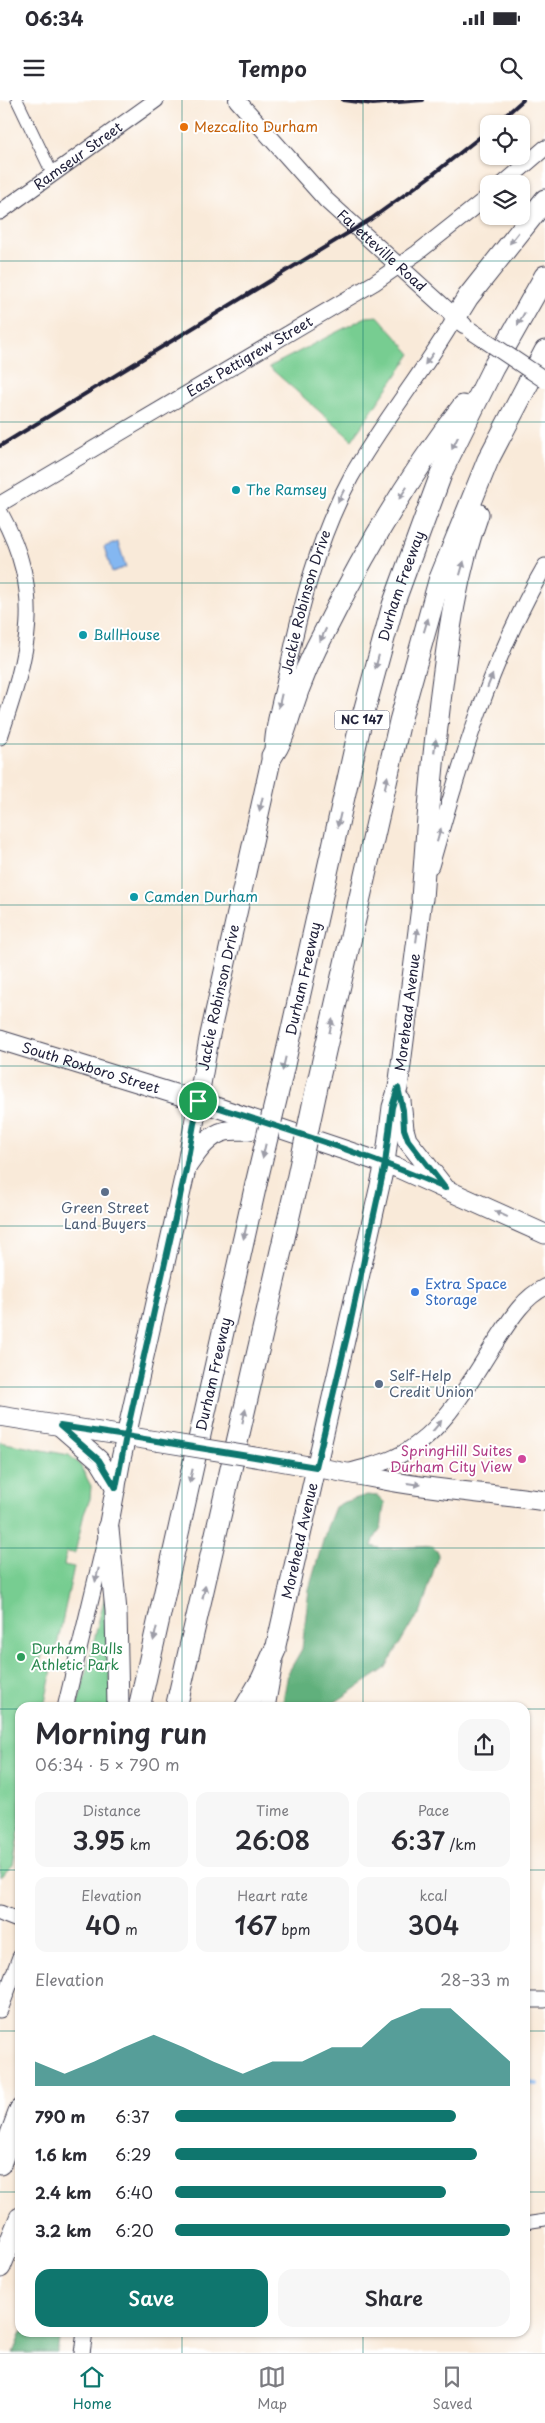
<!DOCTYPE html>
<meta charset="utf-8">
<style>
:root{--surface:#fff;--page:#f7f7f7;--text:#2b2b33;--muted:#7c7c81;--line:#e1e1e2;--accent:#0f766e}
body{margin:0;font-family:"Playpen Sans",sans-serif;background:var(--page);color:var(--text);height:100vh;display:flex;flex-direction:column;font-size:19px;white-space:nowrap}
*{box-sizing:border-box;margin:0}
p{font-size:16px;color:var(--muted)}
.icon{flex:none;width:28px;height:28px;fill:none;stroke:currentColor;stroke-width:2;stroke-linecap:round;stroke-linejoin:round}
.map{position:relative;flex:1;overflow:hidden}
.details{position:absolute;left:15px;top:1602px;width:515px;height:635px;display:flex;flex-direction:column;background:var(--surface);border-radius:15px;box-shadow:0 1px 4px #0004}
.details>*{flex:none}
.controls{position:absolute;left:480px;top:15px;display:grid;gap:10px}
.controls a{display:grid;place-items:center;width:50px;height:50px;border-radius:10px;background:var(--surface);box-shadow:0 1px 4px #0004;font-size:25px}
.pin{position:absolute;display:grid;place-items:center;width:42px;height:42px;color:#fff;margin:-21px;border:2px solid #fff;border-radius:50%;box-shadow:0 1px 5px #0007}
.round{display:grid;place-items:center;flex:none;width:52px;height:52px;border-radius:15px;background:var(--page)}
.overview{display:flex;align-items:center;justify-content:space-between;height:85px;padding:0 20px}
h1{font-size:28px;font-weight:600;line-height:38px}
.metrics{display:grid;grid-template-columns:repeat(3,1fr);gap:8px;height:85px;padding:5px 20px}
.metrics div{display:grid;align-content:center;border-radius:12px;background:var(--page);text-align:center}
.metrics b{font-size:25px;font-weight:600}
.metrics small{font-size:14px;font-weight:400}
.metrics p{font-size:14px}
.chart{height:140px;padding:10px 20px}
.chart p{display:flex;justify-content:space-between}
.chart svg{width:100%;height:90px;margin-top:5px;fill:var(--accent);opacity:.7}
.button{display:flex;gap:10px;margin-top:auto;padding:10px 20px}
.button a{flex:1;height:58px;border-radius:15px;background:var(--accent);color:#fff;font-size:20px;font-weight:600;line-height:58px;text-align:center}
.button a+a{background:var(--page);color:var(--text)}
ul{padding:0 20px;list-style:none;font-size:16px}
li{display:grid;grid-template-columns:80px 60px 1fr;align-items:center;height:38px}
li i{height:12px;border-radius:6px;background:var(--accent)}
.status{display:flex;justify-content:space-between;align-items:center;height:35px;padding:0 25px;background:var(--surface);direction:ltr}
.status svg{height:14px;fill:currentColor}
header{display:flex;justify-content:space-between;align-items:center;height:65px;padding:0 20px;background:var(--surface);font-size:22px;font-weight:600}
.menu{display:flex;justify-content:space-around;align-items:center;height:70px;border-top:1px solid var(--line);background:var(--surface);font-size:14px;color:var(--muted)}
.menu a{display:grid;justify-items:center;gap:2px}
.menu .on{color:var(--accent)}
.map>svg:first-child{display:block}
.green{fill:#77cd91;stroke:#4c7866}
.forest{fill:#61b07b;stroke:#42695b}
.water{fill:#84b7f1;stroke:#536c96}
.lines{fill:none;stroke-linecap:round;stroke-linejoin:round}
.stream{stroke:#84b7f1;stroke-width:4}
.minor-casing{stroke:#424053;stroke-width:13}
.tertiary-casing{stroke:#424053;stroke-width:17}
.secondary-casing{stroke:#424053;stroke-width:18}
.primary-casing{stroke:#424053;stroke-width:21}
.motorway-casing{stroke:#424053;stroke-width:23}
.minor{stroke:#fff;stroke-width:11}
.tertiary{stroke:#fff;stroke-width:15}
.secondary{stroke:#fff;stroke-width:16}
.primary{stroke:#fff;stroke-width:19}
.motorway{stroke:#fff;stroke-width:21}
.rail{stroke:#22223b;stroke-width:4}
.secondary-bridge-casing{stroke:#424053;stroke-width:18;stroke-linecap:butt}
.primary-bridge-casing{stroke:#424053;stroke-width:21;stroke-linecap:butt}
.motorway-bridge-casing{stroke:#424053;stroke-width:23;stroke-linecap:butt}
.secondary-bridge{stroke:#fff;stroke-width:16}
.primary-bridge{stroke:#fff;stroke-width:19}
.motorway-bridge{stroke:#fff;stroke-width:21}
.oneway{fill:#9c9ca7}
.route-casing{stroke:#fff;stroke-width:10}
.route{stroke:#0f766e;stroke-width:6}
.grid{fill:none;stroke:#0f766e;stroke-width:1;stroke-opacity:0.55}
.food-dot{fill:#e8710a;stroke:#fff;stroke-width:2}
.culture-dot{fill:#0f9aa8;stroke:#fff;stroke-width:2}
.service-dot{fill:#5c6f8a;stroke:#fff;stroke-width:2}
.shop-dot{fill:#3f7fe0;stroke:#fff;stroke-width:2}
.hotel-dot{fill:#d1479c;stroke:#fff;stroke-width:2}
.leisure-dot{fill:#2e9e5b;stroke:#fff;stroke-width:2}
.labels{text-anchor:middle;stroke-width:4;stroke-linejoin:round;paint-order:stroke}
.shield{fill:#fff;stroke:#646476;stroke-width:1}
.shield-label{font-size:12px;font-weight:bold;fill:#22223b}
.food-label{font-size:14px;fill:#c56008;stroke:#fff;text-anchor:start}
.street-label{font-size:14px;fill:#22223b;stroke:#fff}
.culture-label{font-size:14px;fill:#0d838f;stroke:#fff;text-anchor:start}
.service-label{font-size:14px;fill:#4e5e75;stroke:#fff}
.shop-label{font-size:14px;fill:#366cbe;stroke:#fff;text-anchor:start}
.hotel-label{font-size:14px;fill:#b23c85;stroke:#fff;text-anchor:end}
.leisure-label{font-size:14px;fill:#27864d;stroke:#fff;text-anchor:start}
</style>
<div class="status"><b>06:34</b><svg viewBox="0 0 49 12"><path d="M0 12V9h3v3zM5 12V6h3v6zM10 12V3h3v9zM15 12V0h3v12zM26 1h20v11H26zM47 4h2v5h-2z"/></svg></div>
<header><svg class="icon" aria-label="menu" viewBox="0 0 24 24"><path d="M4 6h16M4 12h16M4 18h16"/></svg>Tempo<svg class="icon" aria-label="search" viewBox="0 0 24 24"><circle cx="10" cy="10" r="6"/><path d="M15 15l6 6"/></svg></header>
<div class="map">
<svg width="545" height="2253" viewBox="0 0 545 2253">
<rect width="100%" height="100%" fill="#fff"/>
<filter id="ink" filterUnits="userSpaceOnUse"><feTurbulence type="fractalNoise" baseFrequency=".02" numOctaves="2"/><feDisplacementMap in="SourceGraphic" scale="10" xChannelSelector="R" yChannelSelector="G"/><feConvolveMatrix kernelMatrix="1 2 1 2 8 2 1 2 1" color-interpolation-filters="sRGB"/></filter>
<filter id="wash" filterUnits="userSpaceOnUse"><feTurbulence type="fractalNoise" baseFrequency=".0096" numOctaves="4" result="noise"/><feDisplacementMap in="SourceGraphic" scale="20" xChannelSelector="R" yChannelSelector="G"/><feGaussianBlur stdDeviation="1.12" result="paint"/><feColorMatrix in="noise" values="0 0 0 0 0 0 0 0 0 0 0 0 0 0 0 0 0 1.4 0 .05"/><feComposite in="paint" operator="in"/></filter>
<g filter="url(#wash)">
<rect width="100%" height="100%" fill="#f9ead9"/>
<path class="green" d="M 378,216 L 411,254 L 352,340 L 269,267 L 366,217 Z
M 0,1342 L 69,1355 L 80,1365 L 91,1386 L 90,1399 L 84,1414 L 75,1453 L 66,1452 L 64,1465 L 74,1467 L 56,1550 L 43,1548 L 41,1563 L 53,1565 L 44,1607 L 20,1608 L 20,1726 L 13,1765 L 0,1777 Z
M 105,1496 L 112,1607 L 77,1608 Z"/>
<path class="forest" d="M 367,1395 L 378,1396 L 385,1403 C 382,1412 383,1421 381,1427 C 378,1434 374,1438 372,1446 L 382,1449 L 432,1446 L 439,1453 L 421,1512 L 413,1521 L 385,1569 L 328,1607 L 282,1607 L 288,1573 L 302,1549 L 309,1489 L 327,1427 L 335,1407 L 344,1402 Z
M 21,2232 L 60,2233 L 57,2253 L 13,2253 Z"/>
<path class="water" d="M 118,442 L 126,467 L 112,472 L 104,447 Z"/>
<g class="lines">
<path class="stream" d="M 525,1983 L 537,1984"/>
</g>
</g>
<g filter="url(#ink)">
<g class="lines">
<defs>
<path id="minor" d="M 17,0 L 53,75
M 525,2123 L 545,2120"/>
<g id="tertiary">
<path d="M 503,84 L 545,48"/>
<path id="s1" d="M 0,112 L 156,0"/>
<path id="s2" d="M 0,404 L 374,183 L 417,153 L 489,96"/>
<path d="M 0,412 C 46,495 28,553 0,637"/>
<path id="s3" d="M 272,650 C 273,624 281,598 287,572 C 301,505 318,438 351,377 C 382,322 423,273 455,218"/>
<path d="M 431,766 C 460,663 491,559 545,466"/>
<path d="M 65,1608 L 105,1441"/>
<path d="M 267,1608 L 275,1562"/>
<path d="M 0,1813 L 20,1821"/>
<path d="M 525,1900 L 545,1900"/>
<path d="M 0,1910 L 20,1857"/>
<path d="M 82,2253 L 85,2232"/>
</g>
<g id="secondary">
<path id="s4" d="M 237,0 L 326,100 L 464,225"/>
<path d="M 349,1372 C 365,1367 382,1364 396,1357 C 443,1335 470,1281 497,1240 C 510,1220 523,1198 545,1187"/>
</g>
<g id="primary">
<path id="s5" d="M 0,940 L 198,1001 L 398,1068 L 545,1134"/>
<path d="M 401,1001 L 404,1029 L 407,1040 L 444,1087"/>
<path d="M 186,1068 C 196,1054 207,1035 226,1031 C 243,1028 247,1035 263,1023"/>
<path d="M 0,1316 L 156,1341"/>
<path d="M 61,1327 L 99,1360 L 116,1388"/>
<path d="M 267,1359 C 305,1365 342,1372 379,1379 C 433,1390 490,1393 545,1401"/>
<path id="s6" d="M 108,1428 L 121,1359 L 186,1069 L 209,939 L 272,656"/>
<path id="s7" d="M 275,1550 L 385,1063 L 392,1007 L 398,988 L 422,799"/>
</g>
<g id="motorway">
<path d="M 455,218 L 468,197 L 545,100"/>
<path d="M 272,656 C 283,640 285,629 291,611 C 300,582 313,553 327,527 C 365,451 411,373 463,306"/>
<path d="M 422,799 C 426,733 432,667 440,601 C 448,538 456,474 478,414"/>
<path id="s8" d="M 279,987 L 359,630 L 393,505 L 443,369 L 493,268 L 545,176"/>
<path d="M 316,991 L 400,621 L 439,481 L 488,360 L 545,251"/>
<path d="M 108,1428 L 116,1511 L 118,1608"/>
<path id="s9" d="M 139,1608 L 256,1084"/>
<path d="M 176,1608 L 295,1090"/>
<path d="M 245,1608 L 262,1579 L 275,1550"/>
<path d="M 0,2064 L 20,2010"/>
<path d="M 0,2167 L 20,2118"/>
</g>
</defs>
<use href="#minor" class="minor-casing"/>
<use href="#tertiary" class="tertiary-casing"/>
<use href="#secondary" class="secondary-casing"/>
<use href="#primary" class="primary-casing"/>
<use href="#motorway" class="motorway-casing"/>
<use href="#minor" class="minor"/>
<use href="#tertiary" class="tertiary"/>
<use href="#secondary" class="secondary"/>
<use href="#primary" class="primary"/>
<use href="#motorway" class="motorway"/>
<path class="rail" d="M 343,0 L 373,4 L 423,0
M 496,24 L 523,0
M 0,346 L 371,119 L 432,75 L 489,30"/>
<defs>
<path id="secondary-bridge" d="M 470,230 L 545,280"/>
<path id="primary-bridge" d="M 156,1341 L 267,1359"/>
<path id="motorway-bridge" d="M 256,1084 L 279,987
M 295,1090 L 316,991"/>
</defs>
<use href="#secondary-bridge" class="secondary-bridge-casing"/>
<use href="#primary-bridge" class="primary-bridge-casing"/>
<use href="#motorway-bridge" class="motorway-bridge-casing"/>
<use href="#secondary-bridge" class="secondary-bridge"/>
<use href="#primary-bridge" class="primary-bridge"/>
<use href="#motorway-bridge" class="motorway-bridge"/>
</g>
<defs><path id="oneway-solid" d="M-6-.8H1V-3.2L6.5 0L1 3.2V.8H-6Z" transform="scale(1.25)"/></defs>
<g class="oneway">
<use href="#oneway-solid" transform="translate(514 138) rotate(128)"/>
<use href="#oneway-solid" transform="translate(521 219) rotate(119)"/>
<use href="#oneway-solid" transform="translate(429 259) rotate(126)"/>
<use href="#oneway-solid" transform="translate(455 343) rotate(116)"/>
<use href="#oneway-solid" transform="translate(403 393) rotate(123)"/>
<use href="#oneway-solid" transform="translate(341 396) rotate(116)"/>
<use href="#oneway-solid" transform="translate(462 468) rotate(-74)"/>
<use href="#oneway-solid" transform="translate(426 525) rotate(-73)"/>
<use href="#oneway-solid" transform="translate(323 535) rotate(115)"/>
<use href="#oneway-solid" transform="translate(377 562) rotate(105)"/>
<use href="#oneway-solid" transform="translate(490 581) rotate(-68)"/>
<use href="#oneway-solid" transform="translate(280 601) rotate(103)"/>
<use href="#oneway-solid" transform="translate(435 646) rotate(-83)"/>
<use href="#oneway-solid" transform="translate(386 683) rotate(-77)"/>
<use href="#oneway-solid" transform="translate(261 704) rotate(103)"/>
<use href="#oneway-solid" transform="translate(339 720) rotate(103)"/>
<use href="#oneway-solid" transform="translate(439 735) rotate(-74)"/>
<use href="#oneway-solid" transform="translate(417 835) rotate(-83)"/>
<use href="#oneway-solid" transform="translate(331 926) rotate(-77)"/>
<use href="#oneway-solid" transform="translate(284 964) rotate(103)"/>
<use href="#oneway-solid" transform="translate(264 1051) rotate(103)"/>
<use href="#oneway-solid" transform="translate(501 1114) rotate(-155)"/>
<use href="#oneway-solid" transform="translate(245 1132) rotate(103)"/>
<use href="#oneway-solid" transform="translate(244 1316) rotate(-77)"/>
<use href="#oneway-solid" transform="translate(437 1326) rotate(-50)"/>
<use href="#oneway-solid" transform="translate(191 1376) rotate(103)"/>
<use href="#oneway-solid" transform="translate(414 1384) rotate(7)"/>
<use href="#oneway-solid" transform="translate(97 1475) rotate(104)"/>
<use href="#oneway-solid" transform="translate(204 1492) rotate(-77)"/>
<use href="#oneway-solid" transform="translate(155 1534) rotate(103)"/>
</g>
</g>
<g class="lines" filter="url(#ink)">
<defs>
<path id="route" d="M 198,1001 L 186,1069 L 126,1336 L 60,1326 L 99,1360 L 116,1388 L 126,1336 L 316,1367 L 350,1224 L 385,1064 L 392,1007 L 398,988 L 403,1010 L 404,1029 L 408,1040 L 445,1088 C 365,1053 281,1028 198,1001"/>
</defs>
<use href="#route" class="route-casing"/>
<use href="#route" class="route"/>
</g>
<path class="grid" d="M 182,0 L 182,1608M 363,0 L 363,1608M 0,161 L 545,161M 0,322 L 545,322M 0,483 L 545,483M 0,644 L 545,644M 0,805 L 545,805M 0,966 L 545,966M 0,1126 L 545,1126M 0,1287 L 545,1287M 0,1448 L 545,1448M 0,1609 L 20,1609M 525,1609 L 545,1609M 0,1770 L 20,1770M 525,1770 L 545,1770M 0,1931 L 20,1931M 525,1931 L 545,1931M 0,2092 L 20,2092M 525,2092 L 545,2092M 182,2232 L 182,2253M 363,2232 L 363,2253"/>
<circle class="food-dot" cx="184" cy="27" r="5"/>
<g class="culture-dot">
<circle cx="236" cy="390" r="5"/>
<circle cx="83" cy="535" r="5"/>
<circle cx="134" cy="797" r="5"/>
</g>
<g class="service-dot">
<circle cx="105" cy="1092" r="5"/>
<circle cx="379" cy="1284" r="5"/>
</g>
<circle class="shop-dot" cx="415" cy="1192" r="5"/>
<circle class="hotel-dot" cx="522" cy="1359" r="5"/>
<circle class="leisure-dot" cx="21" cy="1557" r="5"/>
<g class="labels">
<rect class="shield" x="334.5" y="610.5" width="55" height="19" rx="4"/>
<g class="shield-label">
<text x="362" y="624">NC 147</text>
</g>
<g class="food-label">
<text x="194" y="32">Mezcalito Durham</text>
</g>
<g class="street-label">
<text dy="5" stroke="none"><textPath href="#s1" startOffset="96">Ramseur Street</textPath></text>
<text dy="5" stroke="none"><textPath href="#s4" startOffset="209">Fayetteville Road</textPath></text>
<text dy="5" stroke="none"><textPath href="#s2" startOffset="290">East Pettigrew Street</textPath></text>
<text dy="5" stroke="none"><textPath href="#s8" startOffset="516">Durham Freeway</textPath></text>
<text dy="5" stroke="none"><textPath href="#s3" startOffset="152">Jackie Robinson Drive</textPath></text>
<text dy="5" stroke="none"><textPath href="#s8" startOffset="111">Durham Freeway</textPath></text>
<text dy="5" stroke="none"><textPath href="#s6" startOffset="542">Jackie Robinson Drive</textPath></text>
<text dy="5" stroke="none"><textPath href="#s7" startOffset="652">Morehead Avenue</textPath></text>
<text dy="5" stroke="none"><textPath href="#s5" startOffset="95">South Roxboro Street</textPath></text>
<text dy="5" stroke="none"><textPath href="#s9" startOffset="342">Durham Freeway</textPath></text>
<text dy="5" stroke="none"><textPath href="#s7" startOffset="112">Morehead Avenue</textPath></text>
</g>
<g class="culture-label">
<text x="246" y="395">The Ramsey</text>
<text x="93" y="540">BullHouse</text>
<text x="144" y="802">Camden Durham</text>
</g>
<g class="service-label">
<text x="105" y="1113">Green Street<tspan x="105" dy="16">Land Buyers</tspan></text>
<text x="389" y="1281" text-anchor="start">Self-Help<tspan x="389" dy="16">Credit Union</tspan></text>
</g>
<g class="shop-label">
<text x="425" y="1189">Extra Space<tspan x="425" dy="16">Storage</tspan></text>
</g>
<g class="hotel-label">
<text x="512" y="1356">SpringHill Suites<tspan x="512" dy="16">Durham City View</tspan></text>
</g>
<g class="leisure-label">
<text x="31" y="1554">Durham Bulls<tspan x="31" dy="16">Athletic Park</tspan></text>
</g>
</g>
</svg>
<div class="controls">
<a><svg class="icon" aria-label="locate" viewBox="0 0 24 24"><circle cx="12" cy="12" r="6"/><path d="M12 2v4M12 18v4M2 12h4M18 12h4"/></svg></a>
<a><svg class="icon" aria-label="layers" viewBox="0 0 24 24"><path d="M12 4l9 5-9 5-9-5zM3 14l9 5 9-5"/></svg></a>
</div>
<div class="pin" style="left:198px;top:1001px;background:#1e9e55"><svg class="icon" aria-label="arrive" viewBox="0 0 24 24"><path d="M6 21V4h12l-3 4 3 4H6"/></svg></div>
<section class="details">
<div class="overview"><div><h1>Morning run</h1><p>06:34 · 5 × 790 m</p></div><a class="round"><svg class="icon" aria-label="share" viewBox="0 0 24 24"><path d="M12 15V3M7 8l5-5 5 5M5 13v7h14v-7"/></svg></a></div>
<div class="metrics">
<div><p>Distance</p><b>3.95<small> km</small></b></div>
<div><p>Time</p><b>26:08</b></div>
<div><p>Pace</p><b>6:37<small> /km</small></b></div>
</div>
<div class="metrics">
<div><p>Elevation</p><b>40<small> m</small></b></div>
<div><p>Heart rate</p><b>167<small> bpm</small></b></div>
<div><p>kcal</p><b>304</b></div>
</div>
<div class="chart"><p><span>Elevation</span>28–33 m</p>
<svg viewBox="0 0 160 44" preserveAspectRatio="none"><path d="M0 44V32L10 38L20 32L30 25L40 19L50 25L60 32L70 38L80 32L90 32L100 25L110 25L120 12L130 6L140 6L150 19L160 32V44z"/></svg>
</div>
<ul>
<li><b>790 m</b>6:37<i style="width:84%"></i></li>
<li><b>1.6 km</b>6:29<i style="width:90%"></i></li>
<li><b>2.4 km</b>6:40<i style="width:81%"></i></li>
<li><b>3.2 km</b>6:20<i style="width:100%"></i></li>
</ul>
<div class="button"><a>Save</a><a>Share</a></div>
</section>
</div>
<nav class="menu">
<a class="on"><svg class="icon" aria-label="home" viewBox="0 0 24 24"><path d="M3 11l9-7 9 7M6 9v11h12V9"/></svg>Home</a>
<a><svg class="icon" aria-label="map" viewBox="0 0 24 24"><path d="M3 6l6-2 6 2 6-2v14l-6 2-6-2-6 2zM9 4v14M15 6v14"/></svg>Map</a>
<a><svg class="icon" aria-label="saved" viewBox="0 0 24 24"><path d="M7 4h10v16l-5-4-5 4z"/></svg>Saved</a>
</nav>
